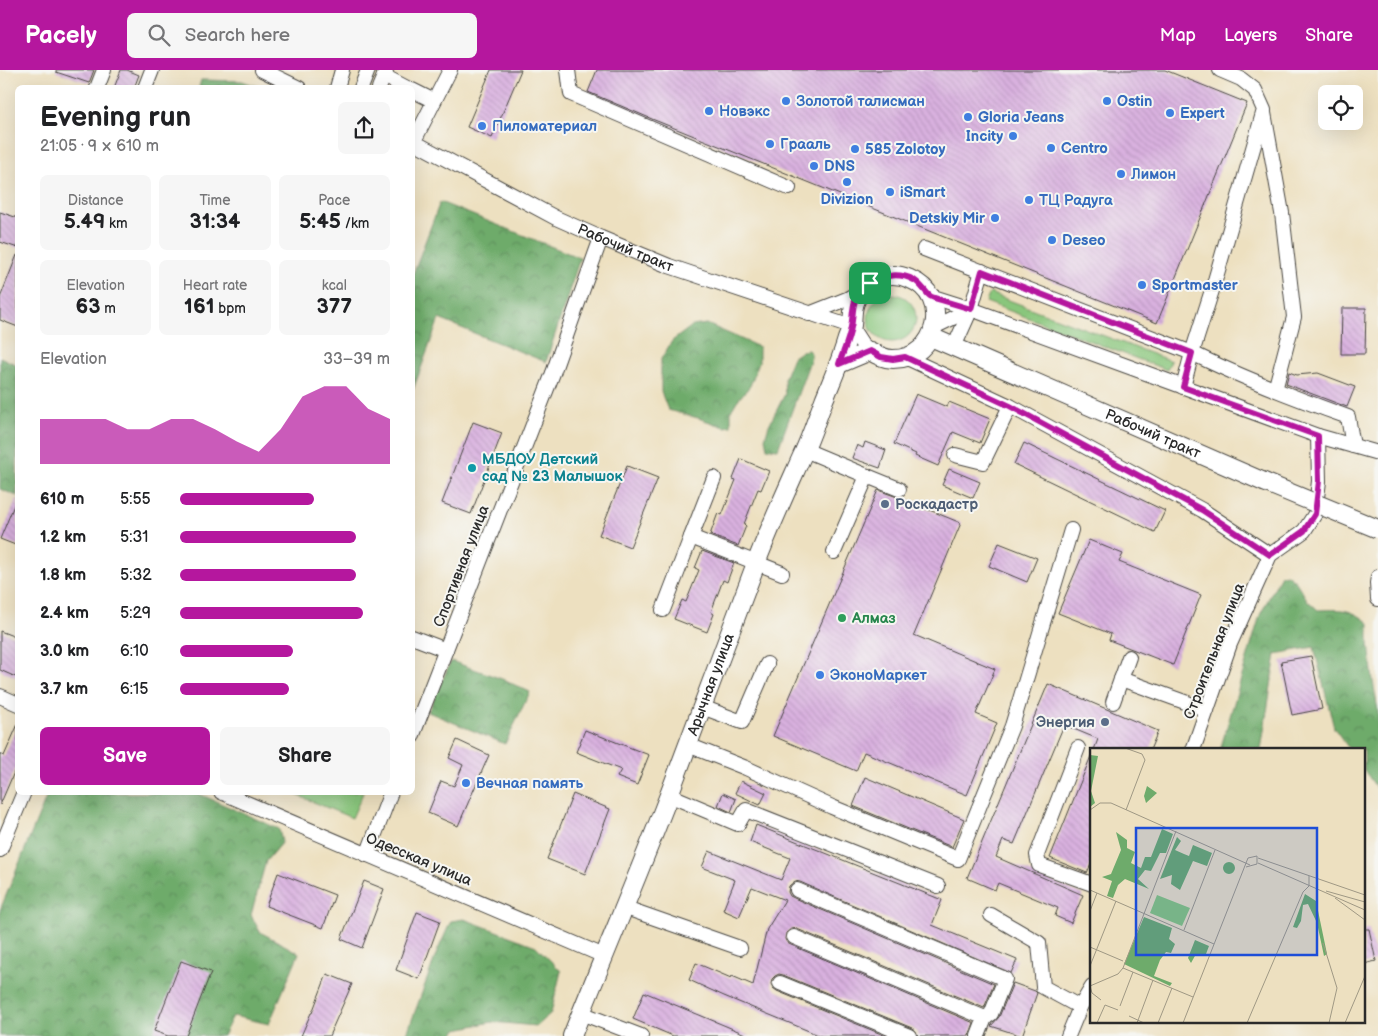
<!DOCTYPE html>
<meta charset="utf-8">
<style>
:root{--surface:#fff;--page:#f6f6f6;--text:#202124;--muted:#757577;--accent:#b5179e}
body{margin:0;font-family:"Balsamiq Sans",sans-serif;background:var(--page);color:var(--text);height:100vh;display:flex;flex-direction:column;font-size:19px;white-space:nowrap}
*{box-sizing:border-box;margin:0}
p{font-size:16px;color:var(--muted)}
.icon{flex:none;width:28px;height:28px;fill:none;stroke:currentColor;stroke-width:2;stroke-linecap:round;stroke-linejoin:round}
.map{position:relative;flex:1;overflow:hidden}
.panel{position:absolute;left:15px;top:15px;width:400px;height:710px;display:flex;flex-direction:column;background:var(--surface);border-radius:8px;box-shadow:0 5px 20px #0002}
.panel>*{flex:none}
.buttons{position:absolute;left:1318px;top:15px;display:grid;gap:10px}
.buttons a{display:grid;place-items:center;width:45px;height:45px;border-radius:8px;background:var(--surface);box-shadow:0 5px 20px #0002;font-size:25px}
.pin{position:absolute;display:grid;place-items:center;width:42px;height:42px;color:#fff;margin:-21px;border-radius:10px;box-shadow:0 2px 8px #0006}
.round{display:grid;place-items:center;flex:none;width:52px;height:52px;border-radius:8px;background:var(--page)}
.head{display:flex;align-items:center;justify-content:space-between;height:85px;padding:0 25px}
h1{font-size:28px;font-weight:700;line-height:38px}
.stats{display:grid;grid-template-columns:repeat(3,1fr);gap:8px;height:85px;padding:5px 25px}
.stats div{display:grid;align-content:center;border-radius:8px;background:var(--page);text-align:center}
.stats b{font-size:21px;font-weight:700}
.stats small{font-size:14px;font-weight:400}
.stats p{font-size:14px}
.chart{height:140px;padding:10px 25px}
.chart p{display:flex;justify-content:space-between}
.chart svg{width:100%;height:90px;margin-top:5px;fill:var(--accent);opacity:.7}
.action{display:flex;gap:10px;margin-top:auto;padding:10px 25px}
.action a{flex:1;height:58px;border-radius:8px;background:var(--accent);color:#fff;font-size:20px;font-weight:700;line-height:58px;text-align:center}
.action a+a{background:var(--page);color:var(--text)}
ul{padding:0 25px;list-style:none;font-size:16px}
li{display:grid;grid-template-columns:80px 60px 1fr;align-items:center;height:38px}
li i{height:12px;border-radius:6px;background:var(--accent)}
header{display:flex;align-items:center;gap:30px;box-sizing:border-box;height:70px;padding:0 25px;background:var(--accent);color:#fff}
header strong{font-size:24px}
nav{display:flex;gap:28px;margin-inline-start:auto;font-size:18px}
.search{width:350px;height:45px;background:var(--page);display:flex;align-items:center;gap:12px;box-sizing:border-box;padding:0 18px;border-radius:8px;color:var(--muted);font-size:19px}
.map>svg:first-child{display:block}
.grass{fill:#89c67b;stroke:#5a7853}
.forest{fill:url(#forest-crowns);stroke:#4c6b4b}
.building{fill:url(#building-back-hatch)}
.lines{fill:none;stroke-linecap:round;stroke-linejoin:round}
.minor-casing{stroke:#484641;stroke-width:16}
.major-casing{stroke:#484641;stroke-width:20}
.minor{stroke:#fff;stroke-width:14}
.major{stroke:#fff;stroke-width:18}
.major-bridge-casing{stroke:#484641;stroke-width:20;stroke-linecap:butt}
.major-bridge{stroke:#fff;stroke-width:18}
.route-casing{stroke:#fff;stroke-width:10}
.route{stroke:#b5179e;stroke-width:6}
.shop-dot{fill:#3f7fe0;stroke:#f6f6f2;stroke-width:2}
.culture-dot{fill:#0f9aa8;stroke:#f6f6f2;stroke-width:2}
.service-dot{fill:#5c6f8a;stroke:#f6f6f2;stroke-width:2}
.leisure-dot{fill:#2e9e5b;stroke:#f6f6f2;stroke-width:2}
.labels{text-anchor:middle;stroke-width:4;stroke-linejoin:round;paint-order:stroke}
.shop-label{font-size:15px;font-weight:bold;fill:#366cbe;stroke:#f6f6f2;text-anchor:start}
.street-label{font-size:15px;fill:#2b2b2b;stroke:#f6f6f2}
.culture-label{font-size:15px;font-weight:bold;fill:#0d838f;stroke:#f6f6f2;text-anchor:start}
.service-label{font-size:15px;font-weight:bold;fill:#4e5e75;stroke:#f6f6f2;text-anchor:start}
.leisure-label{font-size:15px;font-weight:bold;fill:#27864d;stroke:#f6f6f2;text-anchor:start}
.inset-road{fill:none;stroke:#9f9884;stroke-width:1}
.view{fill:#1d4ed8;fill-opacity:0.15;stroke:#1d4ed8;stroke-width:2.5}
.inset-edge{fill:none;stroke:#2b2b2b;stroke-width:2.5}
</style>
<header>
<strong>Pacely</strong>
<div class="search"><svg class="icon" aria-label="search" viewBox="0 0 24 24"><circle cx="10" cy="10" r="6"/><path d="M15 15l6 6"/></svg>Search here</div>
<nav><a>Map</a><a>Layers</a><a>Share</a></nav>
</header>
<div class="map">
<svg width="1378" height="966" viewBox="0 0 1378 966">
<defs>
<pattern id="forest-crowns" width="20" height="18" patternUnits="userSpaceOnUse" patternTransform="scale(1.25)"><rect width="20" height="18" fill="#6eab6b"/><path d="M2 6a3 3 0 1 1 6 0M12 15a3 3 0 1 1 6 0" fill="none" stroke="#5b8b58"/></pattern>
<pattern id="building-back-hatch" width="6" height="6" patternUnits="userSpaceOnUse" patternTransform="scale(1.25)"><rect width="6" height="6" fill="#d9b1df"/><path d="M-1 5l2 2M0 0l6 6M5-1l2 2" fill="none" stroke="#ba98c0"/></pattern>
</defs>
<rect width="100%" height="100%" fill="#f6f6f2"/>
<filter id="ink" filterUnits="userSpaceOnUse"><feTurbulence type="fractalNoise" baseFrequency=".02" numOctaves="2"/><feDisplacementMap in="SourceGraphic" scale="10" xChannelSelector="R" yChannelSelector="G"/><feConvolveMatrix kernelMatrix="1 2 1 2 8 2 1 2 1" color-interpolation-filters="sRGB"/></filter>
<filter id="wash" filterUnits="userSpaceOnUse"><feTurbulence type="fractalNoise" baseFrequency=".0096" numOctaves="4" result="noise"/><feDisplacementMap in="SourceGraphic" scale="20" xChannelSelector="R" yChannelSelector="G"/><feGaussianBlur stdDeviation="1.12" result="paint"/><feColorMatrix in="noise" values="0 0 0 0 0 0 0 0 0 0 0 0 0 0 0 0 0 1.4 0 .05"/><feComposite in="paint" operator="in"/></filter>
<g filter="url(#wash)">
<rect width="100%" height="100%" fill="#ede0c0"/>
<path class="grass" d="M 990,223 L 1171,291 L 1167,300 L 986,232 Z
M868 248a24 24 0 1 1 48 0a24 24 0 1 1-48 0Z
M 292,723 L 363,722 L 363,723 L 352,748 Z"/>
<path class="forest" d="M 201,10 L 242,11 L 260,17 L 199,17 Z
M 440,132 L 580,188 L 546,292 L 439,249 L 413,320 L 413,204 Z
M 707,254 L 759,277 L 759,292 L 750,316 L 737,331 L 731,341 L 731,356 L 725,357 L 698,348 L 668,340 L 661,322 L 661,289 L 672,271 L 692,256 Z
M 808,280 L 811,283 L 811,288 L 778,379 L 767,378 L 765,368 L 769,355 L 785,324 L 784,309 L 793,287 L 802,281 Z
M 0,287 L 17,295 L 17,426 L 0,419 Z
M 1287,504 L 1296,512 L 1308,531 L 1318,540 C 1340,539 1351,538 1369,553 L 1369,573 L 1373,611 L 1378,641 L 1378,720 L 1364,700 L 1364,680 L 1350,680 L 1334,658 L 1314,577 L 1276,584 L 1261,680 L 1220,680 L 1260,545 L 1281,505 Z
M 451,591 L 502,609 L 530,622 L 505,674 L 428,642 Z
M 48,723 L 197,723 L 279,759 L 282,772 L 266,791 L 251,845 L 260,862 L 299,883 L 269,954 L 233,946 L 223,966 L 0,966 L 0,840 Z
M 464,849 L 536,876 L 561,901 L 551,943 L 536,956 L 492,952 L 457,959 L 453,966 L 406,966 L 437,882 L 451,851 Z"/>
<g id="blocks">
<path class="building" d="M 56,0 L 94,0 L 89,13 L 56,2 Z
M 121,0 L 127,0 L 139,5 L 134,18 L 114,18 Z
M 491,0 L 521,0 L 492,68 L 467,57 Z
M 597,0 L 1165,0 L 1247,33 L 1157,253 L 652,49 L 588,22 Z
M 0,142 L 18,148 L 18,178 L 0,172 Z
M 17,185 L 18,185 L 18,257 L 0,250 L 0,228 Z
M 1342,238 L 1366,238 L 1365,284 L 1341,284 Z
M 1289,302 L 1297,305 L 1318,303 L 1355,317 L 1347,337 L 1286,314 Z
M 916,324 L 947,337 L 949,332 L 990,349 L 980,373 L 953,362 L 938,396 L 915,386 L 916,384 L 894,374 Z
M 473,352 L 502,363 L 471,444 L 442,433 Z
M 865,372 L 886,380 L 880,398 L 852,388 L 857,375 L 863,378 Z
M 1024,373 L 1165,441 L 1155,462 L 1014,394 Z
M 741,389 L 769,401 L 761,420 L 758,419 L 744,454 L 746,456 L 738,476 L 710,465 L 718,443 L 722,445 L 736,410 L 733,409 Z
M 627,396 L 658,408 L 630,477 L 599,465 Z
M 949,399 L 980,412 L 973,428 L 942,415 Z
M 878,420 L 900,428 L 961,453 L 914,565 L 995,599 L 976,644 L 997,653 L 967,725 L 864,682 L 856,701 L 773,666 Z
M 17,428 L 18,428 L 18,476 L 0,469 Z
M 1089,470 L 1123,484 L 1119,492 L 1201,525 L 1173,595 L 1109,570 L 1111,564 L 1058,543 Z
M 999,473 L 1037,488 L 1027,512 L 989,496 Z
M 702,481 L 734,493 L 727,512 L 723,510 L 711,542 L 714,544 L 707,562 L 674,549 L 682,530 L 686,532 L 699,500 L 695,498 Z
M 0,561 L 18,568 L 18,608 L 0,600 Z
M 1311,586 L 1322,639 L 1292,645 L 1281,591 Z
M 1048,614 L 1158,661 L 1150,680 L 1094,680 L 1098,669 L 1064,655 L 1014,774 L 1003,770 L 996,787 L 1083,825 L 1071,853 L 1055,846 L 1058,838 L 998,813 L 995,820 L 967,808 Z
M 18,654 L 18,693 L 0,735 L 0,684 L 4,686 Z
M 585,660 L 649,685 L 637,715 L 617,707 L 621,700 L 576,682 Z
M 457,670 L 489,685 L 458,756 L 428,743 L 441,711 L 454,716 L 463,695 L 449,688 Z
M 1091,686 L 1092,792 L 1087,803 L 1050,788 Z
M 865,707 L 964,749 L 952,777 L 853,736 Z
M 741,711 L 766,723 L 760,735 L 735,723 Z
M 723,723 L 736,729 L 731,742 L 718,736 Z
M 573,724 L 610,739 L 585,804 L 547,789 Z
M 756,755 L 942,830 L 932,855 L 1017,890 L 1011,903 L 800,812 L 795,811 L 789,816 L 788,822 L 790,826 L 794,828 L 994,914 L 984,938 L 797,859 L 792,858 L 786,863 L 785,869 L 787,873 L 791,875 L 974,953 L 969,966 L 918,966 L 916,961 L 912,958 L 783,905 L 779,904 L 775,906 L 772,909 L 771,914 L 773,918 L 777,921 L 886,966 L 821,966 L 724,926 L 689,910 L 696,893 L 731,908 L 732,906 L 753,915 L 767,859 L 785,830 L 752,817 L 739,847 L 723,840 L 735,810 L 702,797 L 709,781 L 781,810 L 790,788 L 750,772 Z
M 278,803 L 335,825 L 323,858 L 266,836 Z
M 364,811 L 384,819 L 362,878 L 341,869 Z
M 417,842 L 440,851 L 419,909 L 396,900 Z
M 1364,859 L 1369,859 L 1376,891 L 1364,894 Z
M 181,891 L 211,902 L 186,966 L 168,966 L 154,961 Z
M 327,904 L 352,914 L 329,966 L 301,966 L 311,943 L 312,943 Z
M 1013,913 L 1035,921 L 1037,923 L 1022,966 L 991,956 L 999,947 Z
M 644,922 L 750,966 L 673,966 L 633,949 Z"/>
</g>
</g>
<g filter="url(#ink)">
<use href="#blocks" fill-opacity="0" stroke="#484641" stroke-width="1"/>
<g class="lines">
<defs>
<g id="minor">
<path d="M 262,0 L 299,18"/>
<path d="M 386,0 L 384,6 L 407,18"/>
<path d="M 568,0 L 571,24 L 789,118"/>
<path d="M 1220,0 L 1241,9 L 1255,20 L 1264,40 L 1214,214 L 1192,283 C 1242,308 1295,328 1348,347 L 1353,376"/>
<path d="M 97,18 L 104,0"/>
<path d="M 145,18 L 152,0"/>
<path d="M 337,18 L 342,0"/>
<path d="M 361,18 L 368,0"/>
<path d="M 379,18 L 384,6"/>
<path d="M 412,20 L 434,31"/>
<path d="M 1264,43 L 1282,143 L 1294,247 L 1275,320"/>
<path id="s1" d="M 412,71 L 556,148 L 601,168 L 669,196 L 851,257 L 862,274 L 870,281"/>
<path d="M 414,71 L 450,0"/>
<path d="M 924,179 L 1192,283 L 1183,317"/>
<path d="M 930,226 L 971,239 L 1318,366 L 1378,383"/>
<path d="M 809,244 L 847,229 L 861,221"/>
<path d="M 934,257 L 971,239"/>
<path d="M 954,277 L 971,239 L 982,201"/>
<path d="M 905,287 L 1010,336 L 1202,440 L 1270,485"/>
<path d="M 805,380 L 867,406 L 834,482"/>
<path d="M 955,385 L 983,392 L 1010,336"/>
<path d="M 867,406 L 899,419"/>
<path d="M 691,467 L 714,408"/>
<path d="M 1378,507 L 1377,513 L 1378,529"/>
<path d="M 663,540 L 691,467 L 782,503"/>
<path d="M 412,567 L 446,580"/>
<path d="M 1121,609 L 1207,640"/>
<path d="M 0,626 L 18,634"/>
<path d="M 1113,632 L 1129,587"/>
<path d="M 702,637 L 742,652 L 767,594"/>
<path d="M 412,667 L 553,303 L 601,168"/>
<path d="M 688,675 L 746,698 L 832,737 L 958,789 L 1012,656 L 1071,460"/>
<path d="M 1078,678 L 1037,785 L 1039,795 L 1092,814"/>
<path d="M 1193,680 L 1230,574 L 1270,485 L 1304,461 L 1315,444 L 1319,411 L 1318,366"/>
<path d="M 221,722 L 604,886"/>
<path d="M 669,725 L 738,754 L 746,740 L 938,816"/>
<path d="M 0,780 L 24,722"/>
<path d="M 367,785 L 391,722"/>
<path d="M 797,820 L 1005,909 L 991,944 L 985,948"/>
<path d="M 623,837 L 740,878"/>
<path d="M 991,845 L 1039,873 L 1043,917 L 1080,937"/>
<path d="M 794,867 L 985,948 L 978,966"/>
<path d="M 780,913 L 909,966"/>
<path d="M 581,943 L 641,966"/>
<path d="M 1068,966 L 1080,937 L 1092,917"/>
</g>
<g id="major">
<path id="s2" d="M 931,267 L 1264,412"/>
<path id="s3" d="M 572,966 C 604,885 638,806 669,725 C 698,649 726,572 755,496 C 769,459 786,422 802,386 C 811,367 817,348 824,330 C 832,310 841,290 847,269 C 849,264 851,260 852,255 C 853,246 852,238 856,230 C 860,220 870,211 881,207 C 890,204 901,205 910,209 C 952,226 938,289 893,289 C 884,289 877,285 870,281 L 839,294"/>
</g>
</defs>
<use href="#minor" class="minor-casing"/>
<use href="#major" class="major-casing"/>
<use href="#minor" class="minor"/>
<use href="#major" class="major"/>
<defs>
<path id="major-bridge" d="M 1264,412 L 1378,459"/>
</defs>
<use href="#major-bridge" class="major-bridge-casing"/>
<use href="#major-bridge" class="major-bridge"/>
</g>
</g>
<g class="lines" filter="url(#ink)">
<defs>
<path id="route" d="M 982,201 L 1192,283 L 1183,317 L 1318,366 L 1319,411 L 1315,444 L 1304,461 L 1270,485 L 1202,440 L 1010,336 L 905,287 L 893,289 L 881,287 L 870,281 L 839,294 C 843,282 849,270 851,257 C 853,248 852,239 855,231 C 864,209 893,199 914,210 C 921,214 925,222 930,226 C 933,228 938,229 941,230 C 951,233 961,236 971,239 Z"/>
</defs>
<use href="#route" class="route-casing"/>
<use href="#route" class="route"/>
</g>
<g class="shop-dot">
<circle cx="786" cy="31" r="5"/>
<circle cx="1107" cy="31" r="5"/>
<circle cx="709" cy="41" r="5"/>
<circle cx="1170" cy="43" r="5"/>
<circle cx="968" cy="47" r="5"/>
<circle cx="482" cy="56" r="5"/>
<circle cx="1013" cy="66" r="5"/>
<circle cx="770" cy="74" r="5"/>
<circle cx="1051" cy="78" r="5"/>
<circle cx="855" cy="79" r="5"/>
<circle cx="814" cy="96" r="5"/>
<circle cx="1121" cy="104" r="5"/>
<circle cx="847" cy="112" r="5"/>
<circle cx="890" cy="122" r="5"/>
<circle cx="1029" cy="130" r="5"/>
<circle cx="995" cy="148" r="5"/>
<circle cx="1052" cy="170" r="5"/>
<circle cx="1142" cy="215" r="5"/>
<circle cx="820" cy="605" r="5"/>
<circle cx="466" cy="713" r="5"/>
</g>
<circle class="culture-dot" cx="472" cy="398" r="5"/>
<g class="service-dot">
<circle cx="885" cy="434" r="5"/>
<circle cx="1105" cy="652" r="5"/>
</g>
<circle class="leisure-dot" cx="842" cy="548" r="5"/>
<g class="labels">
<g class="shop-label">
<text x="796" y="36">Золотой талисман</text>
<text x="1117" y="36">Ostin</text>
<text x="719" y="46">Новэкс</text>
<text x="1180" y="48">Expert</text>
<text x="978" y="52">Gloria Jeans</text>
<text x="492" y="61">Пиломатериал</text>
<text x="1003" y="71" text-anchor="end">Incity</text>
<text x="780" y="79">Грааль</text>
<text x="1061" y="83">Centro</text>
<text x="865" y="84">585 Zolotoy</text>
<text x="824" y="101">DNS</text>
<text x="1131" y="109">Лимон</text>
<text x="900" y="127">iSmart</text>
<text x="847" y="134" text-anchor="middle">Divizion</text>
<text x="1039" y="135">ТЦ Радуга</text>
<text x="985" y="153" text-anchor="end">Detskiy Mir</text>
<text x="1062" y="175">Deseo</text>
<text x="1152" y="220">Sportmaster</text>
<text x="830" y="610">ЭконоМаркет</text>
<text x="476" y="718">Вечная память</text>
</g>
<g class="street-label">
<text dy="5" stroke="none"><textPath href="#s1" startOffset="239">Рабочий тракт</textPath></text>
<text dy="5" stroke="none"><textPath href="#s2" startOffset="242">Рабочий тракт</textPath></text>
<text transform="translate(461 496) rotate(-69)" y="5">Спортивная улица</text>
<text transform="translate(1214 581) rotate(-69)" y="5">Строительная улица</text>
<text dy="5" stroke="none"><textPath href="#s3" startOffset="378">Арычная улица</textPath></text>
<text transform="translate(419 789) rotate(23)" y="5">Одесская улица</text>
</g>
<g class="culture-label">
<text x="482" y="394">МБДОУ Детский<tspan x="482" dy="17">сад № 23 Малышок</tspan></text>
</g>
<g class="service-label">
<text x="895" y="439">Роскадастр</text>
<text x="1095" y="657" text-anchor="end">Энергия</text>
</g>
<g class="leisure-label">
<text x="852" y="553">Алмаз</text>
</g>
</g>
<g transform="translate(1090 678)">
<rect width="275" height="275" fill="#ede0c0"/>
<path d="M 67,147 L 100,160 L 92,178 L 60,165 Z" fill="#89c67b"/>
<path d="M 0,7 L 8,8 L 1,43 L 5,55 L 0,59 ZM 57,38 L 67,45 L 56,55 L 54,48 ZM 72,81 L 83,86 L 76,105 L 70,105 L 61,123 L 55,122 L 48,131 L 59,141 L 35,131 L 28,137 L 23,150 L 17,148 L 22,133 L 12,129 L 21,126 L 31,102 L 26,84 L 37,92 L 37,100 L 45,104 L 41,115 L 51,120 L 55,109 L 61,109 ZM 87,89 L 91,93 L 85,102 L 94,106 L 99,108 L 103,97 L 122,105 L 117,118 L 103,113 L 90,142 L 81,136 L 82,127 L 70,131 ZM133 120a6 6 0 1 1 12 0a6 6 0 1 1-12 0ZM 215,146 L 226,153 L 237,206 L 234,208 L 227,175 L 218,156 L 213,157 L 211,173 L 207,180 L 203,179 ZM 54,169 L 82,180 L 79,191 L 85,196 L 81,205 L 76,204 L 70,212 L 64,228 L 82,235 L 80,238 L 34,216 ZM 105,192 L 119,198 L 116,206 L 106,206 L 101,215 L 98,210 Z" fill="#6eab6b"/>
<path class="inset-road" d="M 35,0 L 52,6 L 55,12 L 36,62M 0,62 L 10,55 L 21,55 L 160,117M 168,110 L 275,147M 168,115 L 275,162M 0,142 L 124,196M 236,143 L 275,154M 245,150 L 275,172M 0,163 L 7,145M 94,182 L 125,102M 233,195 L 247,240 L 239,275M 0,199 L 33,213M 0,218 L 26,153M 33,220 L 103,249M 0,238 L 28,226 L 33,220 L 86,83M 0,238 L 2,245 L 11,252M 30,258 L 43,224M 39,268 L 54,275M 7,275 L 15,257 L 28,262M 47,275 L 63,232M 68,275 L 82,240M 93,275 L 158,110 L 167,108 L 167,116 L 156,119M 157,275 L 213,144 L 219,138 L 219,128M 255,275 L 275,228"/>
<path class="view" d="M 46,80 L 227,80 L 227,207 L 46,207 Z"/>
<rect width="275" height="275" class="inset-edge"/>
</g>
</svg>
<div class="buttons">
<a><svg class="icon" aria-label="locate" viewBox="0 0 24 24"><circle cx="12" cy="12" r="6"/><path d="M12 2v4M12 18v4M2 12h4M18 12h4"/></svg></a>
</div>
<div class="pin" style="left:870px;top:213px;background:#1e9e55"><svg class="icon" aria-label="arrive" viewBox="0 0 24 24"><path d="M6 21V4h12l-3 4 3 4H6"/></svg></div>
<section class="panel">
<div class="head"><div><h1>Evening run</h1><p>21:05 · 9 × 610 m</p></div><a class="round"><svg class="icon" aria-label="share" viewBox="0 0 24 24"><path d="M12 15V3M7 8l5-5 5 5M5 13v7h14v-7"/></svg></a></div>
<div class="stats">
<div><p>Distance</p><b>5.49<small> km</small></b></div>
<div><p>Time</p><b>31:34</b></div>
<div><p>Pace</p><b>5:45<small> /km</small></b></div>
</div>
<div class="stats">
<div><p>Elevation</p><b>63<small> m</small></b></div>
<div><p>Heart rate</p><b>161<small> bpm</small></b></div>
<div><p>kcal</p><b>377</b></div>
</div>
<div class="chart"><p><span>Elevation</span>33–39 m</p>
<svg viewBox="0 0 160 44" preserveAspectRatio="none"><path d="M0 44V22L10 22L20 22L30 22L40 27L50 27L60 22L70 22L80 27L90 33L100 38L110 27L120 11L130 6L140 6L150 17L160 22V44z"/></svg>
</div>
<ul>
<li><b>610 m</b>5:55<i style="width:64%"></i></li>
<li><b>1.2 km</b>5:31<i style="width:84%"></i></li>
<li><b>1.8 km</b>5:32<i style="width:84%"></i></li>
<li><b>2.4 km</b>5:29<i style="width:87%"></i></li>
<li><b>3.0 km</b>6:10<i style="width:54%"></i></li>
<li><b>3.7 km</b>6:15<i style="width:52%"></i></li>
</ul>
<div class="action"><a>Save</a><a>Share</a></div>
</section>
</div>
